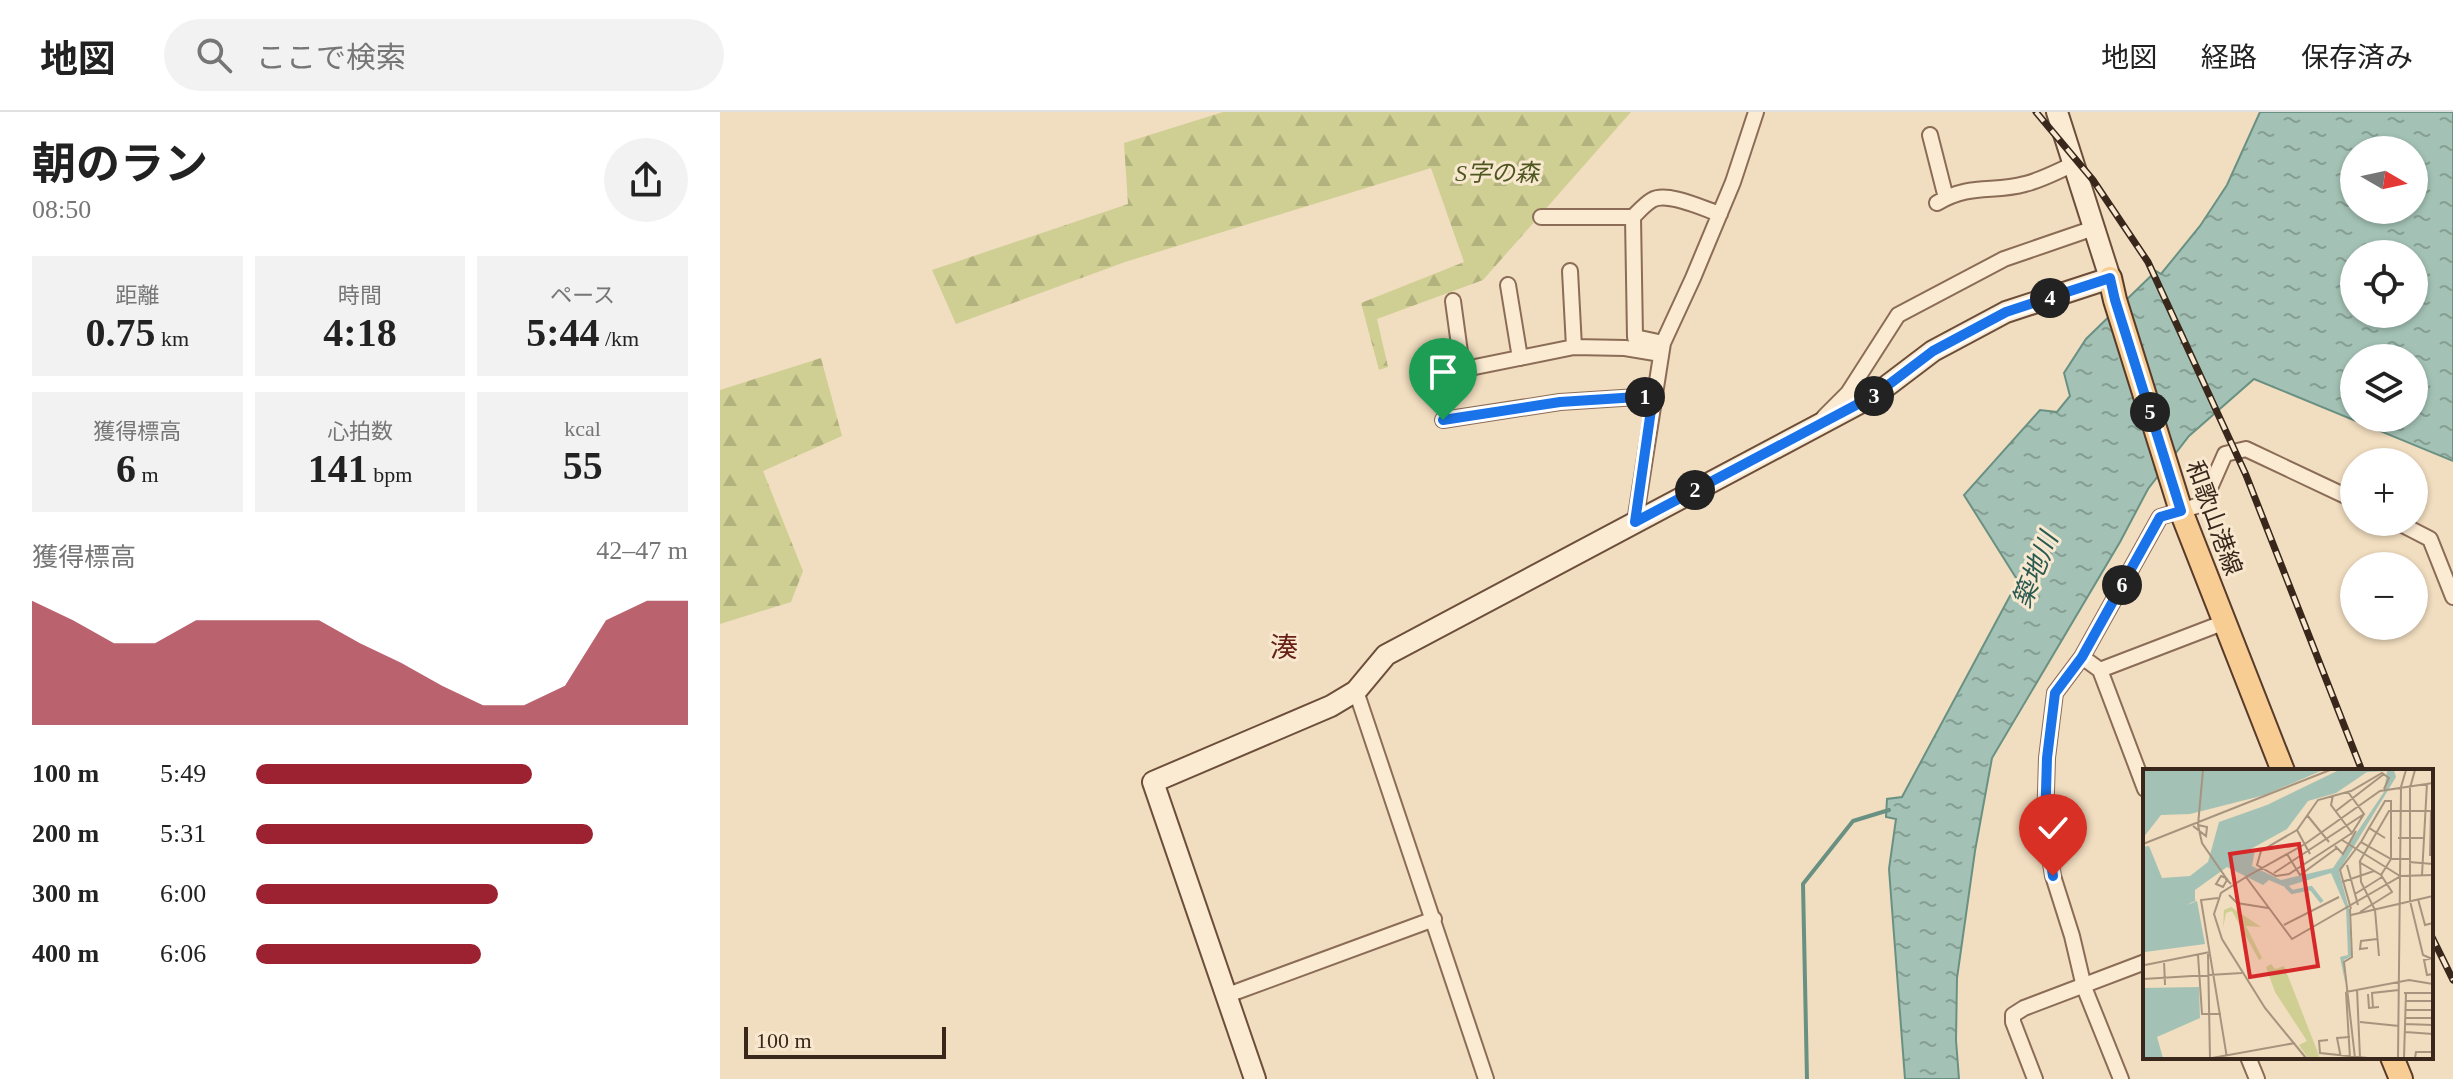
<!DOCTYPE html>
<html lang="ja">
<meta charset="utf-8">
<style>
:root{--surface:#fff;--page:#f2f2f2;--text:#222;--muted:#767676;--line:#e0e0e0;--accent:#9d2231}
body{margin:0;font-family:"Times New Roman","Noto Sans JP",serif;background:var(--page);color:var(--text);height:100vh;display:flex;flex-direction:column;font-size:30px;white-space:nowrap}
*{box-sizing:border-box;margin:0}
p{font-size:26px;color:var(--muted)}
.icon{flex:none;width:44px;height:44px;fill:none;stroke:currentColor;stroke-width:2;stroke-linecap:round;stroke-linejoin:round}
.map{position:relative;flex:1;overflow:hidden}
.sheet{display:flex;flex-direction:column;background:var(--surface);width:720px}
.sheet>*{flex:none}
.needle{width:52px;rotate:99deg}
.tools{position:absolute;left:1620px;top:24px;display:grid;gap:16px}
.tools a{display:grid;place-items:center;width:88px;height:88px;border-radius:50%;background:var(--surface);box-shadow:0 2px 6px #0004;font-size:40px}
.scale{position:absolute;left:24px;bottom:20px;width:202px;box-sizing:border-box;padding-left:8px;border:4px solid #39271c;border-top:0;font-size:22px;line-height:28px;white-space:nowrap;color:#39271c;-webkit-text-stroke:6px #f8e8cf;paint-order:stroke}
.pin{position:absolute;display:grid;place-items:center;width:68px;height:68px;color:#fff;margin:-82px -34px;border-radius:50% 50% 50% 0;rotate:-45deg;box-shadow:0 0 8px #0007}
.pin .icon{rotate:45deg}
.km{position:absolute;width:40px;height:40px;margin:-20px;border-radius:50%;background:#222;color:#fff;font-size:22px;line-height:40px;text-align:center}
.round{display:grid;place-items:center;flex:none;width:84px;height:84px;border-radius:42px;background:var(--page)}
.overview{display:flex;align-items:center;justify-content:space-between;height:136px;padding:0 32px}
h1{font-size:44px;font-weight:700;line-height:60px}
.stats{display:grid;grid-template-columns:repeat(3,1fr);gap:12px;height:136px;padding:8px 32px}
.stats div{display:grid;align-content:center;border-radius:0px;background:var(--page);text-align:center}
.stats b{font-size:40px;font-weight:700}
.stats small{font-size:22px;font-weight:400}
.stats p{font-size:22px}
.chart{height:224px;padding:16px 32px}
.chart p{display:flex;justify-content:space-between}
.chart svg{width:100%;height:144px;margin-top:8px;fill:var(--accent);opacity:.7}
ul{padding:0 32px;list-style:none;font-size:26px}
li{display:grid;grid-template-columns:128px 96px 1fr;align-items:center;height:60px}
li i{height:20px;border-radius:10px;background:var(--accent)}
header{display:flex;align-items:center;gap:48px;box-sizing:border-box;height:112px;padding:0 40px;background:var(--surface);border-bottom:2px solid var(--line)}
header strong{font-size:38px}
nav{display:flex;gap:44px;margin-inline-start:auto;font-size:28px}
.search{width:560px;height:72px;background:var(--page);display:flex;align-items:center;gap:20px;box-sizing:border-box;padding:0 28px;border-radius:44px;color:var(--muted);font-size:30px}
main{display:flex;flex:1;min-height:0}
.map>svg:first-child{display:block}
.forest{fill:url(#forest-firs)}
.water{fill:url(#water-ripples);stroke:#699183;stroke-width:2;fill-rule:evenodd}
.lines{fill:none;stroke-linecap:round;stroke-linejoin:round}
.stream{stroke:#699183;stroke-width:4}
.street-casing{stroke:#8b6c56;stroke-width:18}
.secondary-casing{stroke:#6c4e3a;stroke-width:24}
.primary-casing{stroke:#583b2b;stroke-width:26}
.street{stroke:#fbebd3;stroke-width:14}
.secondary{stroke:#fbebd3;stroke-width:20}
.primary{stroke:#f7cd94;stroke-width:22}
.rail-casing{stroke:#39271c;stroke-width:7}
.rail{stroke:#f8e8cf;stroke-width:4;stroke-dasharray:12;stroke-linecap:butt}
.route-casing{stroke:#fff;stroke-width:16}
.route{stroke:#1a73e8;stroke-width:10}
.labels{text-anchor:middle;stroke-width:6;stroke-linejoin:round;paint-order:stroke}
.park-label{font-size:24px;font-style:italic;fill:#4f5721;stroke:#f8e8cf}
.street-label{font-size:24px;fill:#39271c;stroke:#f8e8cf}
.water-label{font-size:26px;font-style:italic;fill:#2a5a52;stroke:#f8e8cf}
.quarter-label{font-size:28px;fill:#682018;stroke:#f8e8cf}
.inset-river{fill:none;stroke:#a3c2b5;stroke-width:4}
.inset-road{fill:none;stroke:#a7947e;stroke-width:2}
.view{fill:#d62828;fill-opacity:0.15;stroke:#d62828;stroke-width:4}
.inset-edge{fill:none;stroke:#39271c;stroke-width:4}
</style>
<header>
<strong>地図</strong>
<div class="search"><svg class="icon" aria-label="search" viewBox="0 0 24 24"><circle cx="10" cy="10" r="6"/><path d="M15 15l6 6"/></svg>ここで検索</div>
<nav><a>地図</a><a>経路</a><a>保存済み</a></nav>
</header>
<main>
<section class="sheet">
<div class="overview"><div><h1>朝のラン</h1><p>08:50</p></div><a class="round"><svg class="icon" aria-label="share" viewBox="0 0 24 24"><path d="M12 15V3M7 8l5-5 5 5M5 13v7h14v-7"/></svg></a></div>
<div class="stats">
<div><p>距離</p><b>0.75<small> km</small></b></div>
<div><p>時間</p><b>4:18</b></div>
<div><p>ペース</p><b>5:44<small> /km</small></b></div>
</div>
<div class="stats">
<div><p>獲得標高</p><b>6<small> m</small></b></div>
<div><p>心拍数</p><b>141<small> bpm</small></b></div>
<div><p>kcal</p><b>55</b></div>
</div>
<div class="chart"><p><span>獲得標高</span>42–47 m</p>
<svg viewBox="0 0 160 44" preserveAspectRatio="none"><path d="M0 44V6L10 12L20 19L30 19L40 12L50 12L60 12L70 12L80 19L90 25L100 32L110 38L120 38L130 32L140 12L150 6L160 6V44z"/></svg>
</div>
<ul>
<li><b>100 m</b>5:49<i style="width:64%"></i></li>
<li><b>200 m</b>5:31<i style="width:78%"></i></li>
<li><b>300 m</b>6:00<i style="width:56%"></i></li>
<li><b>400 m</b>6:06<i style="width:52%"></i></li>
</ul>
</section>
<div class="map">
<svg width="1733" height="967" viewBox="0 0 1733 967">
<defs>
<pattern id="forest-firs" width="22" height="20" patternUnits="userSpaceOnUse" patternTransform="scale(2)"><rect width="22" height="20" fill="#cfcf93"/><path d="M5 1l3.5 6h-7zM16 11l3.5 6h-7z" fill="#b2b27e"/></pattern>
<pattern id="water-ripples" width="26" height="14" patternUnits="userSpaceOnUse" patternTransform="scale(2)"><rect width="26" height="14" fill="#a3c2b5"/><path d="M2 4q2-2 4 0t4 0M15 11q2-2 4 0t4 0" fill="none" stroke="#869e92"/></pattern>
</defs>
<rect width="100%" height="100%" fill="#f1ddbf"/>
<path class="forest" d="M 503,0 L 911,0 L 763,168 L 657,207 L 668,255 L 659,258 L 641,191 L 744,150 L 711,56 L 405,150 L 236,212 L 212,158 L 408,92 L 404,31 Z
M 101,246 L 122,324 L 43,359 L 83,459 L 71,490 L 0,512 L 0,278 Z"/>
<path class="water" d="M 1540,0 L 1733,0 L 1733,349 L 1534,267 L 1469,324 L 1428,377 L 1400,430 L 1272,646 L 1255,739 L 1237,866 L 1236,928 L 1239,967 L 1185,967 L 1169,757 L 1176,707 L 1166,705 L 1167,687 L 1182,685 L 1298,469 L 1244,383 L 1320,298 L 1337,300 L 1350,284 L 1344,261 L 1366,227 L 1436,159 L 1441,162 L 1480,114 L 1507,73 ZM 1634,38 L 1694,38 L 1694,98 L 1634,98 ZM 1634,142 L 1694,142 L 1694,202 L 1634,202 ZM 1634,246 L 1694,246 L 1694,306 L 1634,306 Z"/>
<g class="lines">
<path class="stream" d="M 1087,967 L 1083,772 L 1133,709 L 1169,698"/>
<defs>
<path id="street" d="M 1210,23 L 1226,86
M 1217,91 C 1250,71 1273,81 1305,72 C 1322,68 1338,59 1354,52
M 821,105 L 913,105 C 919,99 925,92 932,88 C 947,79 984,97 1000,102
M 913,105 L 915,225 L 943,231
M 850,159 L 854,235
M 788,173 L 800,246
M 733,189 L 742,255 L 745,257 L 854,235 L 905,236 L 941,242
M 1104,305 L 1128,281 L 1178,203 L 1284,147 L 1374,116
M 723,308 L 840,290 L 933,284
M 915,410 L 943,231 L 973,166 L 1013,70 L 1036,0
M 1677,410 L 1710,427 L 1733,485
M 1362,545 L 1380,558 L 1505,510
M 1380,558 L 1425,677
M 636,579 L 766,967
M 505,884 L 714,807
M 1528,945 L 1537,967
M 1315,967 L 1293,910 L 1293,903 L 1304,896 L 1425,850
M 1401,967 L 1364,875 L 1352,824 L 1333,764 L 1325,713 L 1327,646 L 1335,581 L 1362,545 L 1440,405 L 1483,392 L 1505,342 L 1526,337 L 1634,388"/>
<path id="secondary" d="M 535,967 L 433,670 L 611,594 L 636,579 L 666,543 L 1155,283 L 1213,239 L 1286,200 L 1390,166 L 1337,0"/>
<path id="primary" d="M 1390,166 L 1395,188 L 1461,399 L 1563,659
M 1672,945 L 1681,967"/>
</defs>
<use href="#street" class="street-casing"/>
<use href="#secondary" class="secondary-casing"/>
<use href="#primary" class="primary-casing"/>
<use href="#street" class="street"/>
<use href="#secondary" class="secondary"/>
<use href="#primary" class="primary"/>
<defs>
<path id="rail" d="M 1316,0 L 1373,68 L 1428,150 L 1526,363 L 1642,659
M 1711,823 L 1733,868"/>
</defs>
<use href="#rail" class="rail-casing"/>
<use href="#rail" class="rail"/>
</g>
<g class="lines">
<defs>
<path id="route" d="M 723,308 L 840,290 L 933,284 L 915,410 L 1155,283 L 1213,239 L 1286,200 L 1390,166 L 1395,188 L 1461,399 L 1440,405 L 1362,545 L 1335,581 L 1327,646 L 1325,713 L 1333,764"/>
</defs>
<use href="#route" class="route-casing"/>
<use href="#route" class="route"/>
</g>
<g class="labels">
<g class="park-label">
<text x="777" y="69">S字の森</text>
</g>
<g class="street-label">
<text transform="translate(1494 406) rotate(70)" y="8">和歌山港線</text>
</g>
<g class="water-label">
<text transform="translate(1315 458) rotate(-68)" y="9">築地川</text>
</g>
<g class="quarter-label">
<text x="564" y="545">湊</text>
</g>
</g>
<g transform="translate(1423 657)">
<rect width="290" height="290" fill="#f1ddbf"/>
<path d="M 88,138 L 118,158 L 103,157 L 119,189 L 116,191 L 89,142 L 83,144 L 80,159 L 81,141 ZM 128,195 L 132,200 L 141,197 L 177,289 L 165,289 L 156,276 L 164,272 L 132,223 L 123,198 Z" fill="#cfcf93"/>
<path d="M 0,1 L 180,1 L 122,26 L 47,45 L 18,46 L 0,69 ZM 196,1 L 251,1 L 253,8 L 196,102 L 206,140 L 208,187 L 201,191 L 202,213 L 197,188 L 205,186 L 203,139 L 188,104 L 142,118 L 126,111 L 120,116 L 84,98 L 52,121 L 52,131 L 44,136 L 54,132 L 62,175 L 2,183 L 0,193 L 0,78 L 6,77 L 19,109 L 47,107 L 65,93 L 76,53 L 124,36 ZM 244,2 L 241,23 L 190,99 L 138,111 L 109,97 L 112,81 L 106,81 L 144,60 L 165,32 L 193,24 L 224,3 ZM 56,218 L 57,249 L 14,268 L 20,289 L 0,289 L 0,219 Z" fill="#a3c2b5" fill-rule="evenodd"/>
<path class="inset-river" d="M 143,117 L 149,123 L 168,119 L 179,133M 0,148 L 52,130"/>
<path class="inset-road" d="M 272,1 L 267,19 L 267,132 L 280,186 L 287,189M 190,26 L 188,36 L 209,64 L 221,45M 193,42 L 241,5M 164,46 L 186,73M 55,56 L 59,74 L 81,106 L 83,109 L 83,110 L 84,111 L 80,118 L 73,115 L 78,107 L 83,109 L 83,110 L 84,110 L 85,112 L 88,115M 55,56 L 60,1M 50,57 L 63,67 L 64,58 L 55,56M 226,59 L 242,32 L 249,32M 154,61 L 167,85M 209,64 L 146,105 L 133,107 L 114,96 L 118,82 L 154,61 L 175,31 L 208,22 L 239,4 L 246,9 L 241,20M 242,69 L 226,59 L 218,73 L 248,90 L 266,90M 255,69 L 282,69M 199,71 L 257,107M 0,75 L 187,1M 192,77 L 200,85 L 213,62M 144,85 L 157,106 L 194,79M 287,87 L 288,42M 216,93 L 238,106 L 249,123 L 217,143M 266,93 L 290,95M 204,96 L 215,136M 131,104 L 221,45 L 205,23M 238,106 L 248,90 L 248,32M 279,106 L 284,14M 103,108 L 162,75 L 237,22 L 290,14M 199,113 L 231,102M 212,125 L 239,108M 86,126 L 94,134 L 125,139M 75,129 L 58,131 L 84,289M 275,130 L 282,156 L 290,154M 207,140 L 209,188 L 201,193 L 212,289M 208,140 L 197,101 L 218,73M 208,146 L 290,127M 141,156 L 196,128M 225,179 L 217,180 L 218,172 L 234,170M 65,185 L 67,289M 55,186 L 59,245 L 78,245M 236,187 L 232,141 L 218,113 L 217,92 L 246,42 L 290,42M 289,189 L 281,191 L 284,206 L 290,205M 21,192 L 22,216M 2,196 L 67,183M 0,210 L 99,204M 214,220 L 217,289M 203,223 L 266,211 L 290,215M 203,223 L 207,289M 261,224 L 290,224M 225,225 L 226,239 L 236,238M 262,232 L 290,232M 230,239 L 229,224 L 256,221M 262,241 L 290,241M 262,249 L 290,249M 217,253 L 256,257M 262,255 L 290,256M 262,263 L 290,265M 185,271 L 176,272 L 177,284 L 225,289M 69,289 L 152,274M 163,289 L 122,239 L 79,170 L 71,145 L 78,124 L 103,108 L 149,170 L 258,107 L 290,106M 198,289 L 194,269 L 207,268M 255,289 L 258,18 L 263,1M 261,289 L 263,224M 267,289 L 272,289 L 273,283 L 290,283"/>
<path class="view" d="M 156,75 L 175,197 L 107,208 L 87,85 Z"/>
<rect width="290" height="290" class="inset-edge"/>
</g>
</svg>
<div class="tools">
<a><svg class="needle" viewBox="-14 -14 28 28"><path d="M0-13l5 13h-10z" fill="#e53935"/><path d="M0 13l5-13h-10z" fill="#767676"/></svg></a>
<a><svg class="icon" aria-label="locate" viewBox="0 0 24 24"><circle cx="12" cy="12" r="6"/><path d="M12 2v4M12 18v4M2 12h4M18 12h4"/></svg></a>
<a><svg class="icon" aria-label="layers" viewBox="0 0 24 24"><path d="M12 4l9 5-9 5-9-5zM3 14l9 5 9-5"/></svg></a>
<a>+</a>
<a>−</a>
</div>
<div class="scale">100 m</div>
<div class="pin" style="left:723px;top:308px;background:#1e9e55"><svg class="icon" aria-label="arrive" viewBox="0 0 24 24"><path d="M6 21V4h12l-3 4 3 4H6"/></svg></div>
<div class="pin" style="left:1333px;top:764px;background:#d93025"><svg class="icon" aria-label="check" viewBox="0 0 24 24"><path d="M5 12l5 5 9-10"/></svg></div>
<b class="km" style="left:925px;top:285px">1</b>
<b class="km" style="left:975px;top:378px">2</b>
<b class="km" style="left:1154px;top:284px">3</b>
<b class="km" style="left:1330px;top:186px">4</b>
<b class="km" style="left:1430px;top:300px">5</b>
<b class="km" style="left:1402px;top:473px">6</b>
</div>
</main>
